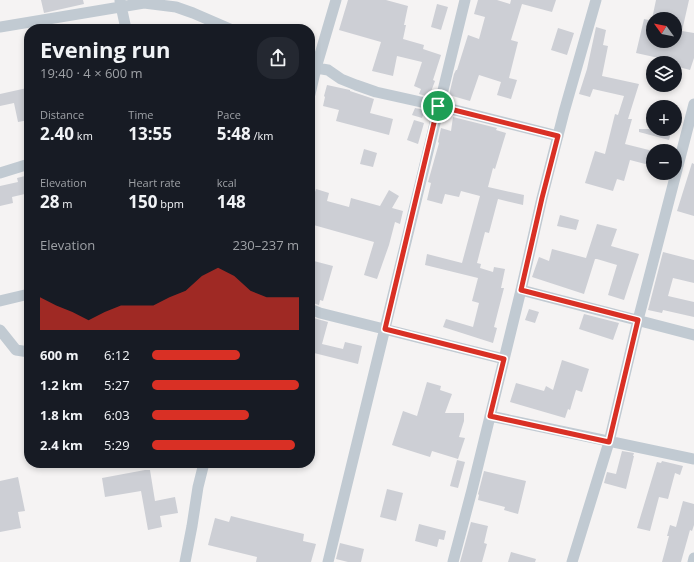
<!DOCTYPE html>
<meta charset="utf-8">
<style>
:root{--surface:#171b24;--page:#242831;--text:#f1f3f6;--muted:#9ea1a6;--accent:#d93025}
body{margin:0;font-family:"Open Sans",sans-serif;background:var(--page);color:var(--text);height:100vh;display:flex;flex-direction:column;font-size:15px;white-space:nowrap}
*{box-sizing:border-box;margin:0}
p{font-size:13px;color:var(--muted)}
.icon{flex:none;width:22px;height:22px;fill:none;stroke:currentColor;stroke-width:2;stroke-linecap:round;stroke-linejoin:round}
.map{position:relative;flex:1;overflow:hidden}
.panel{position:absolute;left:24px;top:24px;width:291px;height:444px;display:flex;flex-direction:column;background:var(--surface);border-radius:16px;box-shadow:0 2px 6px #0003}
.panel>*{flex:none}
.needle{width:26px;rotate:303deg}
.controls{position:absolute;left:646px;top:12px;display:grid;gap:8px}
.controls a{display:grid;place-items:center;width:36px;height:36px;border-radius:50%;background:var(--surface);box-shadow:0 2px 6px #0003;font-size:20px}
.pin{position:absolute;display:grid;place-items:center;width:34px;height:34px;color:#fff;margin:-17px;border:2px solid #fff;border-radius:50%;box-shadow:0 1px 4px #0007}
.round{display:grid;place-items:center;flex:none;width:42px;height:42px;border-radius:16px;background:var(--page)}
.overview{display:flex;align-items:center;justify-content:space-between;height:68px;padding:0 16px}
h1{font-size:22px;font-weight:700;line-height:30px}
.metrics{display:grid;grid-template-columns:repeat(3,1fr);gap:6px;height:68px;padding:4px 16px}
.metrics div{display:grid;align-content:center}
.metrics b{font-size:17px;font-weight:700}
.metrics small{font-size:11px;font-weight:400}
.metrics p{font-size:11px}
.chart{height:112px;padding:8px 16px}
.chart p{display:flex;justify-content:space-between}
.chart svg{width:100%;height:72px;margin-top:4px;fill:var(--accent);opacity:.7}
ul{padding:0 16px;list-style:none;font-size:13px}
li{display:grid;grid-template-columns:64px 48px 1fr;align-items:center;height:30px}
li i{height:10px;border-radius:5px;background:var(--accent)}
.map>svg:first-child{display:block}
.building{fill:#cdcfd5}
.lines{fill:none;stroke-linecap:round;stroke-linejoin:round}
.minor{stroke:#c1cad2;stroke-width:11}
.route-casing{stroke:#fff;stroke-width:8}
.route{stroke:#d93025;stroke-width:5}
</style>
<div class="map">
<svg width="694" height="562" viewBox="0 0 694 562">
<rect width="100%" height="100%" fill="#f5f3f3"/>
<path class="building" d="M 41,0 L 83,0 L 84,4 L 44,13 Z
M 348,0 L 386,0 L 408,6 L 404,25 L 406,25 L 403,39 L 424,45 L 423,49 L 441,55 L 433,80 L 435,81 L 429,97 L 419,94 L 421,89 L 414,86 L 422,62 L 397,56 L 393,76 L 372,71 L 381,42 L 339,30 Z
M 478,0 L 497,0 L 510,4 L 511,0 L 556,0 L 552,12 L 522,4 L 511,40 L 518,42 L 509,78 L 517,80 L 511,99 L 497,95 L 501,82 L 479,75 L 470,101 L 449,95 L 454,74 L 456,70 L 457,70 L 468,35 L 479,39 L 485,17 L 474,14 Z
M 656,0 L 689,0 L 682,31 L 694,33 L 694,58 L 690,70 L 675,66 L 675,63 L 667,63 L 668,60 L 636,53 L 644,19 L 653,21 L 653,41 L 675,41 L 675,19 L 652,19 Z
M 437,4 L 448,7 L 441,30 L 431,27 Z
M 596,27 L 606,30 L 603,45 L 608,46 L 602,76 L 639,84 L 628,119 L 632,119 L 625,144 L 653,151 L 653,166 L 630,160 L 624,181 L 617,179 L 613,191 L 585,183 L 595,151 L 605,154 L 615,114 L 618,115 L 624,96 L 593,89 L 590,97 L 579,94 L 587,69 Z
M 558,28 L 574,33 L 567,55 L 551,50 Z
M 327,85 L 350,90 L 350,91 L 374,99 L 370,113 L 393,119 L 389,135 L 336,121 L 339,110 L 323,106 L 325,97 L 324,96 Z
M 27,88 L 29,100 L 29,120 L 18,122 L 14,103 L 0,106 L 0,94 Z
M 415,108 L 425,110 L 422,118 L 412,115 Z
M 453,117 L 497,128 L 496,130 L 506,133 L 495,169 L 493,168 L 488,187 L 524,195 L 523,205 L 498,199 L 489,233 L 485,232 L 477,263 L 481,264 L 480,268 L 493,272 L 494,267 L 505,269 L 501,288 L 504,288 L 494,327 L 497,328 L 493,343 L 443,327 L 446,319 L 473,327 L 479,303 L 472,301 L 478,278 L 425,265 L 427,254 L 462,263 L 480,196 L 461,191 L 459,197 L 445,194 L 442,204 L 427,200 L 431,183 L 428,182 L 439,143 L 438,142 L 441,128 L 451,131 Z
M 414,120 L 424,123 L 418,144 L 407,140 Z
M 639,129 L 672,129 L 669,140 L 639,132 Z
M 364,149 L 377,153 L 373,167 L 360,164 Z
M 692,163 L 694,164 L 694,216 L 677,211 Z
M 29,175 L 29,193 L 12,197 L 13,203 L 0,206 L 0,186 L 18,182 L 17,178 Z
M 316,189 L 329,193 L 327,201 L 349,207 L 351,198 L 380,206 L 389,190 L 399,196 L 392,208 L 403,211 L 400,224 L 395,222 L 389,245 L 377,279 L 364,275 L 374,242 L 310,224 L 315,202 L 312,201 Z
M 560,215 L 579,220 L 576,230 L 557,226 Z
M 597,224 L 617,229 L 611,246 L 639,254 L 624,300 L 608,295 L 617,265 L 597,259 L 595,259 L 584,294 L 532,277 L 539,257 L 549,261 L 552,249 L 586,258 Z
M 663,252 L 694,260 L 694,283 L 673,278 L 668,296 L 694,302 L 694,317 L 663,310 L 662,313 L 648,310 Z
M 310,260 L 333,266 L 323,301 L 320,300 L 319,305 L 310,302 Z
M 529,309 L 539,312 L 535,323 L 525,320 Z
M 584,314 L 619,323 L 613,340 L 579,329 Z
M 310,317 L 328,322 L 322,344 L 343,349 L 345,342 L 362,346 L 358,364 L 310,352 Z
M 562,360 L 589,369 L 582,392 L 576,390 L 570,410 L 568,409 L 565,418 L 510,402 L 516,383 L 544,391 L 546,386 L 553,390 Z
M 427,382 L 441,386 L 440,390 L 452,394 L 445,413 L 464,413 L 464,421 L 459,437 L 465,438 L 458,459 L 432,451 L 430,457 L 392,445 L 403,411 L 417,416 Z
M 622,451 L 634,453 L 633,456 L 634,456 L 626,489 L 604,483 L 607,472 L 616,474 Z
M 457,460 L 465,462 L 458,488 L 450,486 Z
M 662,461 L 683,466 L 680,475 L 675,473 L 668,499 L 659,497 L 650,531 L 637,528 L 657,462 L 661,463 Z
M 145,470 L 150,470 L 155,501 L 175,497 L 178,513 L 160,516 L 162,527 L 148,530 L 141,491 L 105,497 L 102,478 Z
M 484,471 L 526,481 L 518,514 L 504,510 L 505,507 L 478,500 L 479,495 L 478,494 Z
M 18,477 L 25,511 L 18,512 L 21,528 L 0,532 L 0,481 Z
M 387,489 L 403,493 L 396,521 L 380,517 Z
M 683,501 L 694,504 L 694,525 L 692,531 L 690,530 L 681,562 L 662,562 L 669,536 L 667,536 L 670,525 L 676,527 Z
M 231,516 L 304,534 L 303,541 L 316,544 L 311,562 L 256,562 L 257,557 L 208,545 L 215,518 L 229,522 Z
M 471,522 L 488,526 L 484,543 L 487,544 L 482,562 L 460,562 Z
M 419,524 L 446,531 L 444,540 L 439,539 L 437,547 L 415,541 Z
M 340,543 L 364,549 L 361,562 L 348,562 L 336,559 Z
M 511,552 L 536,559 L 535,562 L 508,562 Z"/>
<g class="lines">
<path class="minor" d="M 120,1 L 126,29
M 0,27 L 144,3 L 176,7 L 193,13 L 230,29
M 310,64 L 316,68 L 328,70 L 341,79 L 356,85 L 376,92 L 439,106 L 558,136
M 310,94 L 316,68 L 336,0
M 0,173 L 29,164
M 521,290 L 694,335
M 0,301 L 29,294
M 310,309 L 320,313 L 504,359
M 0,330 L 16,350 L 29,352
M 490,416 L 694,459
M 185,562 L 192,526 L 198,487 L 204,463
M 328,562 L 465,0
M 453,562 L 472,490 L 521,290 L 542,198 L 564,112 L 596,0
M 572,562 L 609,442 L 638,320 L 694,104
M 693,562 L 694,558"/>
</g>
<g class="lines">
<defs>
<path id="route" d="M 438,106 L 558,136 L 542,198 L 521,290 L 638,320 L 609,442 L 490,416 L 504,359 L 385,329 Z"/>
</defs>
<use href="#route" class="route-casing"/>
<use href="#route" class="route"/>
</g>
</svg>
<div class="controls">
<a><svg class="needle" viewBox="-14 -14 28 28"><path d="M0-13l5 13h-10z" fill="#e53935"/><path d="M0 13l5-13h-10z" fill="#9ea1a6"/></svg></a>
<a><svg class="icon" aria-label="layers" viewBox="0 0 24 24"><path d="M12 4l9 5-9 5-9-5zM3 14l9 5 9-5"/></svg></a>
<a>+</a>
<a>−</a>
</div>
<div class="pin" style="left:438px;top:106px;background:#1e9e55"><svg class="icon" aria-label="arrive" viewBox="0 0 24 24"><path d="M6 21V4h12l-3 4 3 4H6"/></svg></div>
<section class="panel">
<div class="overview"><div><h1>Evening run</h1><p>19:40 · 4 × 600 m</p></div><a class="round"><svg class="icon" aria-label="share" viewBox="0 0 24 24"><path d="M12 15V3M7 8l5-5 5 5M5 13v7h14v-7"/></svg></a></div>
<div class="metrics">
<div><p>Distance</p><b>2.40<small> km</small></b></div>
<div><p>Time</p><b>13:55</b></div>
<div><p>Pace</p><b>5:48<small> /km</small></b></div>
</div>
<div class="metrics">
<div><p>Elevation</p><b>28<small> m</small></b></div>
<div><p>Heart rate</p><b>150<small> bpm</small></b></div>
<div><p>kcal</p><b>148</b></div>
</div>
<div class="chart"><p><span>Elevation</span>230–237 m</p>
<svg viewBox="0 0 160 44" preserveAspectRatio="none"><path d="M0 44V24L10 29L20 33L30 38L40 33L50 29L60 29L70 29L80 24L90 20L100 11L110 6L120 11L130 20L140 24L150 24L160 24V44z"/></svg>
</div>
<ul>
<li><b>600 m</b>6:12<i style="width:60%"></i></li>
<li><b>1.2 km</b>5:27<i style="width:100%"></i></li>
<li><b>1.8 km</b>6:03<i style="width:66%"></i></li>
<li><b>2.4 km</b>5:29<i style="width:97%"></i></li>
</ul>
</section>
</div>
